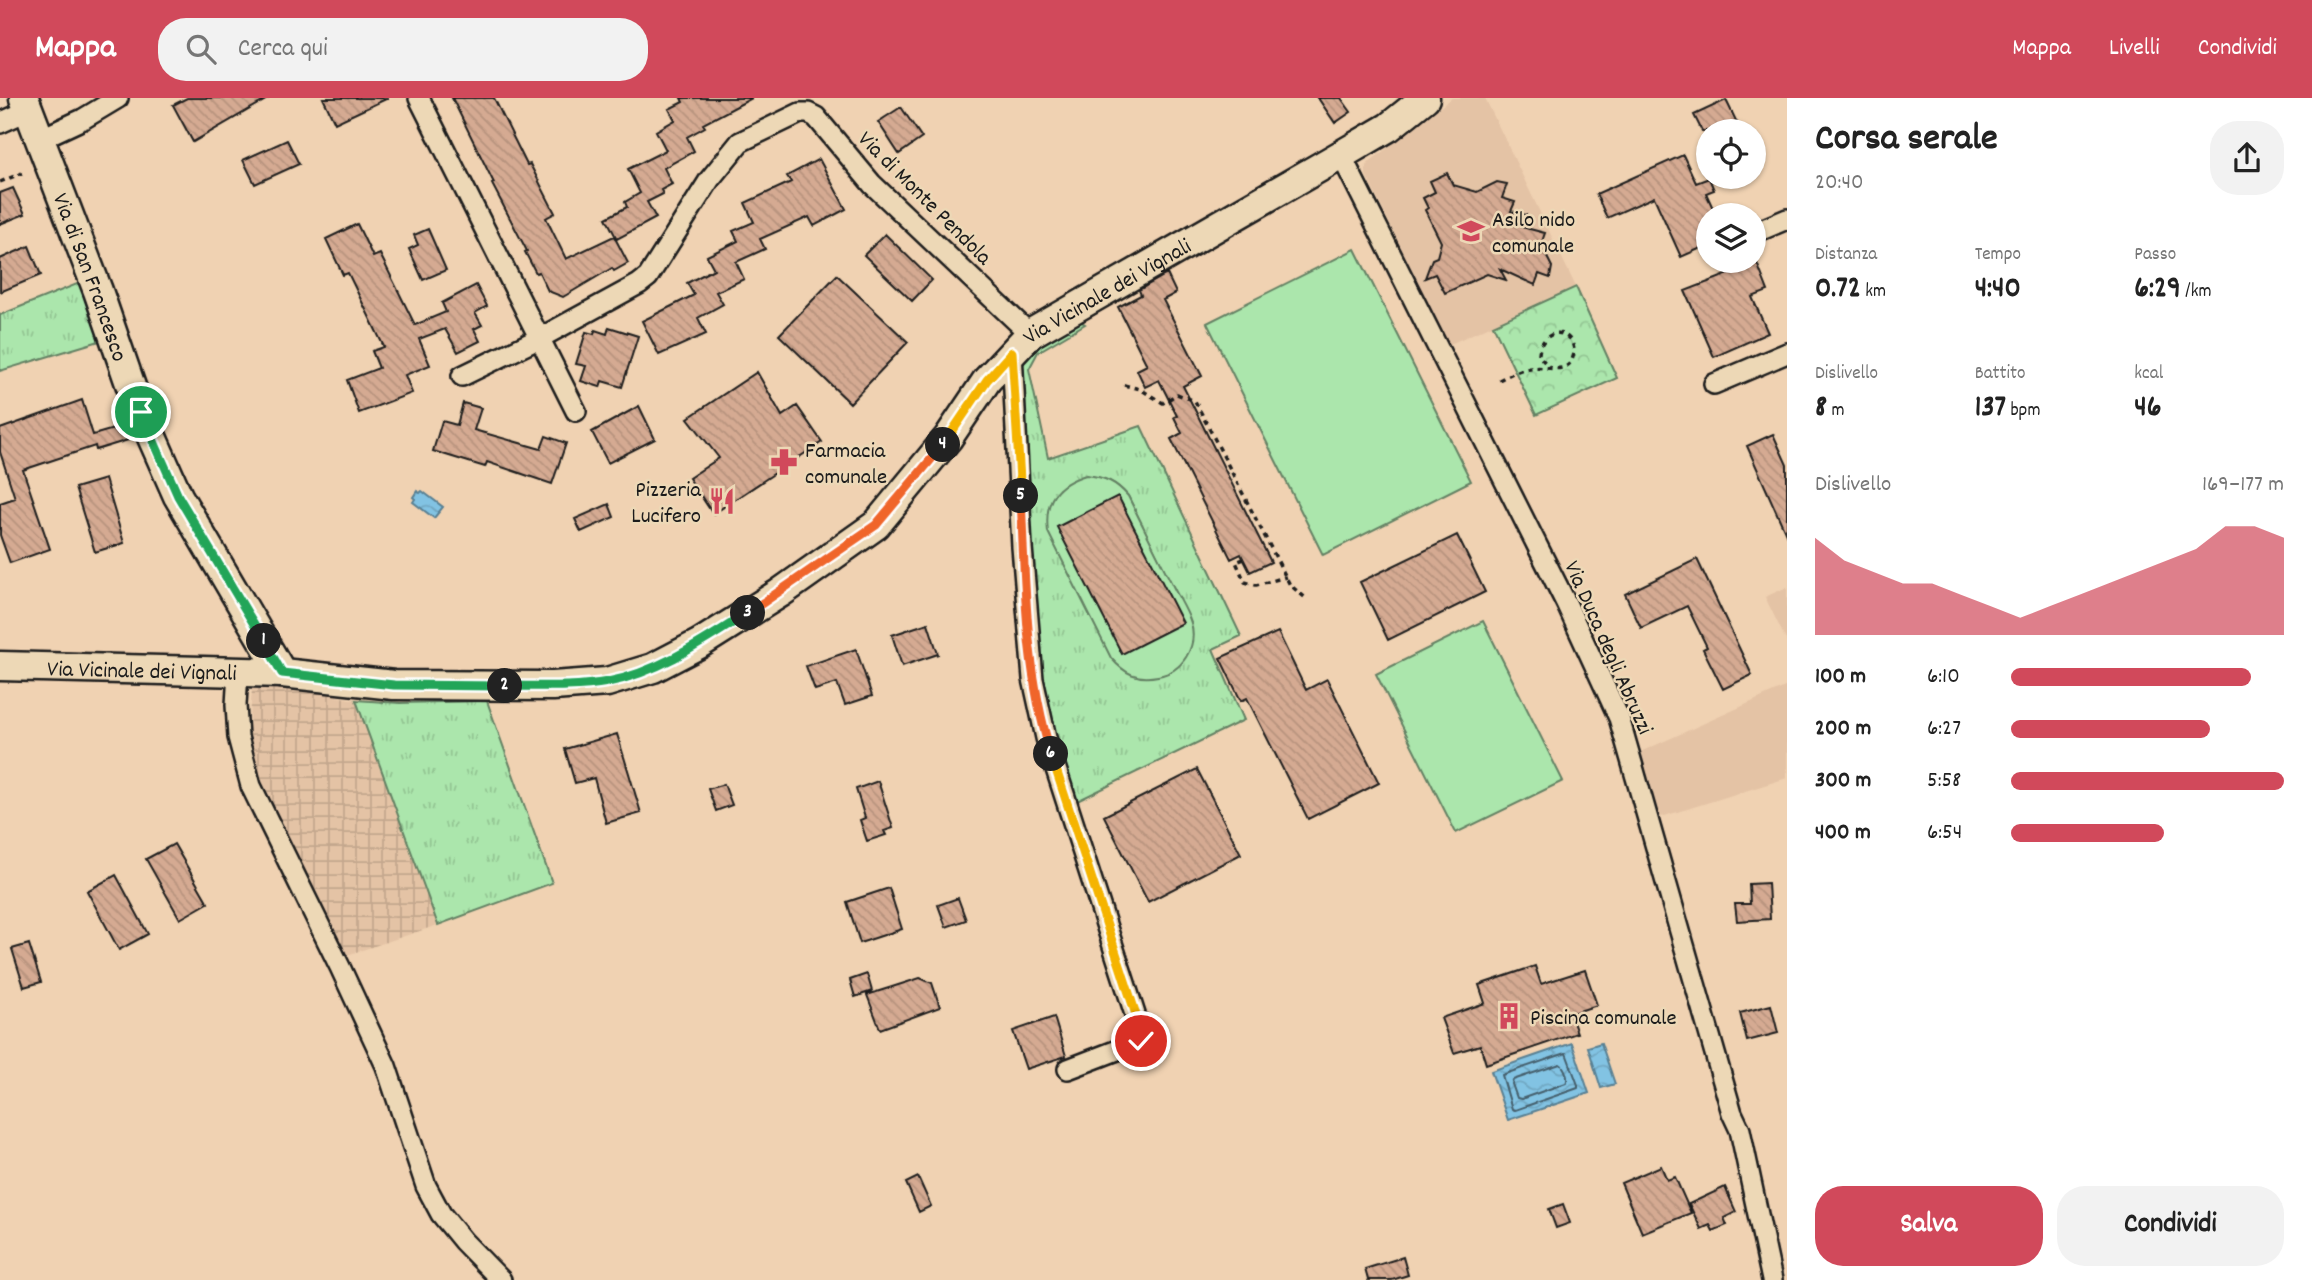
<!DOCTYPE html>
<html lang="it">
<meta charset="utf-8">
<style>
:root{--surface:#fff;--page:#f2f2f2;--text:#222;--muted:#767676;--accent:#d1495b}
body{margin:0;font-family:Dekko,sans-serif;background:var(--page);color:var(--text);height:100vh;display:flex;flex-direction:column;font-size:26px;white-space:nowrap}
*{box-sizing:border-box;margin:0}
p{font-size:23px;color:var(--muted)}
.icon{flex:none;width:38px;height:38px;fill:none;stroke:currentColor;stroke-width:2;stroke-linecap:round;stroke-linejoin:round}
.map{position:relative;flex:1;overflow:hidden}
.panel{display:flex;flex-direction:column;background:var(--surface);width:525px}
.panel>*{flex:none}
.controls{position:absolute;left:1696px;top:21px;display:grid;gap:14px}
.controls a{display:grid;place-items:center;width:70px;height:70px;border-radius:50%;background:var(--surface);box-shadow:0 2px 5px #0004;font-size:35px}
.pin{position:absolute;display:grid;place-items:center;width:60px;height:60px;color:#fff;margin:-30px;border:4px solid #fff;border-radius:50%;box-shadow:0 2px 7px #0007}
.km{position:absolute;width:35px;height:35px;margin:-18px;border-radius:50%;background:#222;color:#fff;font-size:19px;line-height:35px;text-align:center}
.round{display:grid;place-items:center;flex:none;width:74px;height:74px;border-radius:28px;background:var(--page)}
.summary{display:flex;align-items:center;justify-content:space-between;height:119px;padding:0 28px}
h1{font-size:38px;font-weight:700;line-height:52px}
.metrics{display:grid;grid-template-columns:repeat(3,1fr);gap:10px;height:119px;padding:7px 28px}
.metrics div{display:grid;align-content:center}
.metrics b{font-size:30px;font-weight:700}
.metrics small{font-size:19px;font-weight:400}
.metrics p{font-size:19px}
.chart{height:196px;padding:14px 28px}
.chart p{display:flex;justify-content:space-between}
.chart svg{width:100%;height:126px;margin-top:7px;fill:var(--accent);opacity:.7}
.action{display:flex;gap:14px;margin-top:auto;padding:14px 28px}
.action a{flex:1;height:80px;border-radius:28px;background:var(--accent);color:#fff;font-size:28px;font-weight:700;line-height:80px;text-align:center}
.action a+a{background:var(--page);color:var(--text)}
ul{padding:0 28px;list-style:none;font-size:23px}
li{display:grid;grid-template-columns:112px 84px 1fr;align-items:center;height:52px}
li i{height:18px;border-radius:9px;background:var(--accent)}
header{display:flex;align-items:center;gap:42px;box-sizing:border-box;height:98px;padding:0 35px;background:var(--accent);color:#fff}
header strong{font-size:33px}
nav{display:flex;gap:38px;margin-inline-start:auto;font-size:24px}
.search{width:490px;height:63px;background:var(--page);display:flex;align-items:center;gap:18px;box-sizing:border-box;padding:0 24px;border-radius:28px;color:var(--muted);font-size:26px}
main{display:flex;flex:1;min-height:0}
.map>svg:first-child{display:block}
.built{fill:#e4c3a5}
.industrial{fill:url(#industrial-grid)}
.grass{fill:url(#grass-tufts);stroke:#648164;stroke-width:2;fill-rule:evenodd}
.park{fill:url(#park-crowns);stroke:#648164;stroke-width:2}
.pitch{fill:#abe6ac;stroke:#648164;stroke-width:2}
.water{fill:url(#water-waves);stroke:#598093;stroke-width:2}
.lines{fill:none;stroke-linecap:round;stroke-linejoin:round}
.shore{stroke:#455f6c;stroke-width:2}
.building{fill:url(#building-back-hatch);stroke:#1c1c1c;stroke-width:2}
.street-casing{stroke:#1c1c1c;stroke-width:24}
.secondary-casing{stroke:#1c1c1c;stroke-width:33}
.path{stroke:#1c1c1c;stroke-width:3.5;stroke-dasharray:5 5;stroke-linecap:butt}
.street{stroke:#edd8b6;stroke-width:19}
.secondary{stroke:#edd8b6;stroke-width:28}
.split-1-casing{stroke:#fff;stroke-width:14}
.split-2-casing{stroke:#fff;stroke-width:14}
.split-3-casing{stroke:#fff;stroke-width:14}
.split-4-casing{stroke:#fff;stroke-width:14}
.split-5-casing{stroke:#fff;stroke-width:14}
.split-6-casing{stroke:#fff;stroke-width:14}
.split-7-casing{stroke:#fff;stroke-width:14}
.split-1{stroke:#22a559;stroke-width:9}
.split-2{stroke:#22a559;stroke-width:9}
.split-3{stroke:#22a559;stroke-width:9}
.split-4{stroke:#f0652b;stroke-width:9}
.split-5{stroke:#f5b400;stroke-width:9}
.split-6{stroke:#f0652b;stroke-width:9}
.split-7{stroke:#f5b400;stroke-width:9}
.labels{text-anchor:middle;stroke-width:5;stroke-linejoin:round;paint-order:stroke}
.street-label{font-size:23px;fill:#1c1c1c;stroke:#edd8b6}
.poi-label{font-size:23px;fill:#1c1c1c;stroke:#edd8b6;text-anchor:start}
</style>
<header>
<strong>Mappa</strong>
<div class="search"><svg class="icon" aria-label="search" viewBox="0 0 24 24"><circle cx="10" cy="10" r="6"/><path d="M15 15l6 6"/></svg>Cerca qui</div>
<nav><a>Mappa</a><a>Livelli</a><a>Condividi</a></nav>
</header>
<main>
<div class="map">
<svg width="1787" height="1182" viewBox="0 0 1787 1182">
<defs>
<pattern id="industrial-grid" width="8" height="8" patternUnits="userSpaceOnUse" patternTransform="scale(1.75)"><rect width="8" height="8" fill="#e4c3a5"/><path d="M0 4h8M4 0v8" fill="none" stroke="#c3a78d"/></pattern>
<pattern id="grass-tufts" width="24" height="20" patternUnits="userSpaceOnUse" patternTransform="scale(1.75)"><rect width="24" height="20" fill="#abe6ac"/><path d="M3 7l-1-3M5 7V3M7 7l1-3M15 17l-1-3M17 17v-4M19 17l1-3" fill="none" stroke="#93c593"/></pattern>
<pattern id="park-crowns" width="20" height="18" patternUnits="userSpaceOnUse" patternTransform="scale(1.75)"><rect width="20" height="18" fill="#abe6ac"/><path d="M2 6a3 3 0 1 1 6 0M12 15a3 3 0 1 1 6 0" fill="none" stroke="#93c593"/></pattern>
<pattern id="water-waves" width="16" height="10" patternUnits="userSpaceOnUse" patternTransform="scale(1.75)"><rect width="16" height="10" fill="#82c3e3"/><path d="M0 5q4-4 8 0t8 0" fill="none" stroke="#70a7c2"/></pattern>
<pattern id="building-back-hatch" width="6" height="6" patternUnits="userSpaceOnUse" patternTransform="scale(1.75)"><rect width="6" height="6" fill="#d5aa92"/><path d="M-1 5l2 2M0 0l6 6M5-1l2 2" fill="none" stroke="#b6927d"/></pattern>
</defs>
<rect width="100%" height="100%" fill="#f0d2b2"/>
<filter id="ink" filterUnits="userSpaceOnUse"><feTurbulence type="fractalNoise" baseFrequency=".0143" numOctaves="2"/><feDisplacementMap in="SourceGraphic" scale="14" xChannelSelector="R" yChannelSelector="G"/><feConvolveMatrix kernelMatrix="1 2 1 2 8 2 1 2 1" color-interpolation-filters="sRGB"/></filter>
<g filter="url(#ink)">
<path class="built" d="M 1452,0 L 1485,0 L 1576,189 L 1448,247 L 1366,77 L 1366,71 L 1368,65 Z
M 1787,489 L 1787,544 L 1765,499 Z
M 1787,588 L 1787,680 L 1658,720 L 1638,655 Z"/>
<path class="industrial" d="M 288,589 L 356,602 L 438,827 L 344,858 L 256,674 L 248,645 L 252,591 Z"/>
<path class="grass" d="M 87,182 L 106,241 L 0,273 L 0,217 Z
M 1080,223 L 1085,226 L 1038,254 L 1029,271 L 1048,360 L 1141,328 L 1241,538 L 1213,551 L 1244,622 L 1073,705 L 1038,570 L 1017,273 L 1035,250 ZM 1086,378 C 1105,379 1116,384 1128,398 L 1191,526 Z
M 356,602 L 400,605 L 487,603 L 552,785 L 438,827 Z"/>
<path class="park" d="M 1576,189 L 1617,280 L 1536,317 L 1493,227 Z"/>
<path class="pitch" d="M 1355,151 L 1471,383 L 1323,457 L 1207,225 Z
M 1086,377 C 1105,379 1116,384 1128,398 C 1143,428 1157,457 1172,486 C 1178,499 1187,512 1191,525 C 1198,549 1182,574 1158,578 C 1137,582 1125,576 1111,560 L 1048,434 C 1044,402 1056,386 1086,377 Z
M 1483,523 L 1563,683 L 1456,735 L 1376,576 Z"/>
<path class="water" d="M 417,393 L 420,395 L 422,393 L 443,409 L 434,420 L 413,404 L 415,401 L 413,399 Z
M 1572,945 L 1589,995 L 1508,1022 L 1491,973 Z
M 1601,945 L 1615,986 L 1601,990 L 1588,949 Z"/>
<g class="lines">
<path class="shore" d="M 1566,955 L 1578,987 L 1578,990 L 1515,1012 L 1512,1011 L 1502,977 Z
M 1560,966 C 1565,969 1569,981 1566,985 L 1521,1001 L 1517,1000 L 1512,986 L 1513,982 Z"/>
</g>
<path class="building" d="M 187,0 L 269,0 L 193,44 L 173,7 Z
M 323,0 L 388,0 L 335,25 Z
M 452,0 L 494,0 L 527,67 L 530,66 L 555,115 L 546,120 L 566,161 L 614,138 L 628,165 L 614,173 L 612,170 L 563,199 L 548,193 L 539,174 L 536,175 L 525,154 L 527,153 L 492,86 L 494,85 Z
M 681,0 L 752,0 L 703,26 L 705,29 L 687,39 L 694,53 L 664,70 L 672,86 L 661,92 L 663,96 L 647,104 L 656,120 L 617,141 L 606,120 L 627,109 L 625,104 L 640,95 L 628,71 L 666,52 L 656,33 L 675,22 L 669,11 L 683,4 Z
M 1318,0 L 1341,0 L 1351,14 L 1335,25 Z
M 1726,2 L 1741,33 L 1702,33 L 1694,17 Z
M 901,9 L 922,40 L 899,56 L 878,24 Z
M 287,42 L 299,66 L 255,86 L 243,62 Z
M 1683,57 L 1696,85 L 1709,80 L 1714,92 L 1706,95 L 1716,117 L 1708,117 L 1708,147 L 1681,159 L 1654,99 L 1607,120 L 1596,96 Z
M 819,61 L 846,111 L 814,128 L 809,119 L 760,141 L 765,151 L 736,164 L 744,181 L 716,194 L 723,206 L 698,220 L 706,236 L 659,257 L 642,223 L 694,197 L 687,185 L 714,171 L 707,158 L 738,143 L 733,133 L 754,124 L 745,105 L 791,84 L 787,78 Z
M 1447,75 L 1453,87 L 1477,94 L 1497,84 L 1507,86 L 1502,100 L 1515,104 L 1511,113 L 1526,117 L 1522,129 L 1545,135 L 1539,152 L 1545,155 L 1552,169 L 1550,180 L 1539,176 L 1535,187 L 1500,171 L 1506,182 L 1487,176 L 1445,195 L 1435,176 L 1425,180 L 1432,161 L 1437,159 L 1441,144 L 1425,112 L 1428,110 L 1423,100 L 1435,94 L 1430,83 Z
M 13,90 L 25,116 L 0,126 L 0,95 Z
M 357,126 L 373,159 L 380,156 L 415,227 L 446,214 L 442,205 L 476,187 L 487,208 L 475,215 L 482,227 L 474,231 L 480,243 L 458,254 L 445,231 L 419,241 L 430,267 L 405,277 L 412,295 L 359,315 L 347,282 L 379,270 L 372,253 L 384,249 L 348,175 L 343,177 L 326,141 Z
M 428,131 L 446,172 L 423,182 L 409,151 L 418,147 L 414,137 Z
M 885,136 L 932,182 L 912,203 L 864,157 Z
M 29,148 L 41,177 L 0,194 L 0,161 Z
M 1757,165 L 1768,193 L 1752,199 L 1768,235 L 1714,259 L 1685,193 Z
M 1167,176 L 1176,195 L 1163,202 L 1202,278 L 1183,288 L 1271,464 L 1250,474 L 1241,456 L 1231,461 L 1171,341 L 1182,335 L 1174,319 L 1177,318 L 1159,282 L 1145,289 L 1137,272 L 1147,267 L 1118,209 L 1141,197 L 1139,192 Z
M 837,177 L 908,244 L 850,305 L 779,237 Z
M 609,229 L 638,238 L 622,289 L 602,283 L 600,289 L 581,283 L 586,268 L 576,266 L 586,234 L 594,236 L 595,232 L 607,236 Z
M 757,274 L 782,318 L 797,308 L 822,344 L 713,416 L 689,380 L 719,360 L 688,320 Z
M 82,302 L 93,337 L 124,328 L 128,342 L 96,352 L 95,348 L 23,372 L 50,451 L 10,465 L 0,437 L 0,405 L 15,400 L 0,354 L 0,331 Z
M 463,305 L 481,310 L 474,332 L 541,351 L 546,338 L 566,345 L 552,386 L 487,364 L 485,369 L 433,353 L 442,323 L 457,327 Z
M 639,308 L 655,341 L 608,365 L 592,334 Z
M 1773,336 L 1787,367 L 1787,438 L 1747,348 Z
M 105,381 L 124,445 L 95,454 L 75,390 Z
M 1118,398 L 1183,525 L 1122,556 L 1057,429 Z
M 609,406 L 614,419 L 581,434 L 575,421 Z
M 1457,437 L 1485,494 L 1388,542 L 1360,484 Z
M 1697,461 L 1752,577 L 1723,591 L 1703,551 L 1707,549 L 1687,508 L 1641,530 L 1625,496 Z
M 928,525 L 938,556 L 902,568 L 892,537 Z
M 1278,534 L 1306,592 L 1327,581 L 1379,685 L 1308,721 L 1247,600 L 1241,603 L 1220,560 Z
M 856,551 L 872,598 L 845,607 L 837,585 L 815,592 L 806,568 Z
M 617,636 L 641,715 L 606,725 L 594,680 L 575,685 L 565,651 Z
M 1197,671 L 1241,756 L 1148,804 L 1104,718 Z
M 878,683 L 893,730 L 884,733 L 886,737 L 867,743 L 860,722 L 865,720 L 856,691 Z
M 724,686 L 732,707 L 716,713 L 708,691 Z
M 174,746 L 208,805 L 180,821 L 146,761 Z
M 116,777 L 148,836 L 119,852 L 87,793 Z
M 1768,785 L 1770,821 L 1737,823 L 1735,806 L 1750,806 L 1749,786 Z
M 889,790 L 902,831 L 860,845 L 847,804 Z
M 958,800 L 966,822 L 946,829 L 938,807 Z
M 29,846 L 41,884 L 24,889 L 12,851 Z
M 1535,868 L 1541,886 L 1585,872 L 1597,907 L 1570,916 L 1577,935 L 1486,966 L 1480,947 L 1454,955 L 1441,920 L 1485,905 L 1479,887 Z
M 867,876 L 872,893 L 855,899 L 850,882 Z
M 920,880 L 932,885 L 940,909 L 880,931 L 867,897 Z
M 1771,907 L 1778,935 L 1747,943 L 1740,915 Z
M 1054,919 L 1066,958 L 1026,971 L 1013,933 Z
M 1661,1068 L 1667,1082 L 1675,1079 L 1691,1115 L 1642,1135 L 1621,1085 Z
M 918,1079 L 931,1108 L 919,1114 L 906,1085 Z
M 1725,1089 L 1736,1114 L 1724,1120 L 1727,1127 L 1713,1133 L 1710,1127 L 1701,1131 L 1689,1106 Z
M 1563,1106 L 1570,1125 L 1556,1130 L 1549,1111 Z
M 1403,1159 L 1408,1177 L 1392,1182 L 1368,1182 L 1365,1171 Z"/>
<g class="lines">
<defs>
<path id="street" d="M 419,0 L 576,313
M 0,25 L 29,12
M 40,41 L 83,21 L 118,0
M 1341,57 L 1566,505 L 1619,620 L 1732,1015 L 1740,1032 L 1772,1182
M 1754,135 L 1787,121
M 1012,254 L 1022,449 L 1033,581 L 1046,640 L 1142,938 L 1141,943 L 1068,971
M 462,278 L 540,240 L 639,186 L 648,179 L 710,81 L 740,44 L 800,15 L 808,15 L 816,19 L 872,86 L 1030,236
M 1714,286 L 1787,255
M 238,574 L 236,607 L 238,639 L 251,688 L 340,869 L 386,968 L 426,1088 L 441,1116 L 463,1143 L 501,1182"/>
<g id="secondary">
<path id="s1" d="M 24,0 L 98,193 L 136,303 L 178,398 L 282,575"/>
<path id="s2" d="M 0,568 L 282,575 L 394,587 L 553,588 L 607,584 L 653,570 L 699,546 L 780,495 L 876,427 L 948,340 L 987,282 L 1030,236 L 1341,57 L 1389,29 L 1425,0"/>
</g>
</defs>
<use href="#street" class="street-casing"/>
<use href="#secondary" class="secondary-casing"/>
<path class="path" d="M 0,84 L 22,75
M 1499,282 C 1509,277 1519,271 1530,270 C 1544,267 1568,278 1573,259 C 1575,254 1574,248 1571,243 C 1559,226 1538,240 1539,258 L 1550,270
M 1124,287 L 1140,291 L 1163,305 L 1177,296 L 1195,303 L 1290,487 L 1308,502
M 1244,461 L 1236,464 L 1245,484 L 1256,487 L 1286,479"/>
<use href="#street" class="street"/>
<use href="#secondary" class="secondary"/>
</g>
</g>
<g class="lines" filter="url(#ink)">
<defs>
<path id="split-1" d="M 141,314 L 178,398 L 264,543"/>
<path id="split-2" d="M 264,543 L 282,575 L 394,587 L 505,588"/>
<path id="split-3" d="M 505,588 C 539,588 574,590 608,584 C 659,574 704,543 748,515"/>
<path id="split-4" d="M 748,515 L 876,427 L 943,347"/>
<path id="split-5" d="M 943,347 L 987,282 L 1012,254 L 1021,398"/>
<path id="split-6" d="M 1021,398 C 1025,485 1025,572 1051,656"/>
<path id="split-7" d="M 1051,656 L 1141,932 L 1141,943"/>
</defs>
<use href="#split-1" class="split-1-casing"/>
<use href="#split-2" class="split-2-casing"/>
<use href="#split-3" class="split-3-casing"/>
<use href="#split-4" class="split-4-casing"/>
<use href="#split-5" class="split-5-casing"/>
<use href="#split-6" class="split-6-casing"/>
<use href="#split-7" class="split-7-casing"/>
<use href="#split-1" class="split-1"/>
<use href="#split-2" class="split-2"/>
<use href="#split-3" class="split-3"/>
<use href="#split-4" class="split-4"/>
<use href="#split-5" class="split-5"/>
<use href="#split-6" class="split-6"/>
<use href="#split-7" class="split-7"/>
</g>
<defs>
<symbol id="school-bare" viewBox="-9 -9 18 18"><path d="M0-5L7-2L0 1L-7-2ZM-4 1L0 2.5L4 1V4Q0 6-4 4Z" fill="#d1495b" stroke="#edd8b6" stroke-width="2.5" paint-order="stroke"/></symbol>
<symbol id="pharmacy-bare" viewBox="-9 -9 18 18"><path d="M-2-6h4v4h4v4h-4v4h-4v-4h-4v-4h4Z" fill="#d1495b" stroke="#edd8b6" stroke-width="2.5" paint-order="stroke"/></symbol>
<symbol id="restaurant-bare" viewBox="-9 -9 18 18"><path d="M-5-6h1v4h1v-4h1v4h1v-4h1v5L-1.5 .5V6h-2V.5L-5-1ZM5-6V6H3V1.5H1.5Q1.5-4 5-6Z" fill="#d1495b" stroke="#edd8b6" stroke-width="2.5" paint-order="stroke"/></symbol>
<symbol id="building-bare" viewBox="-9 -9 18 18"><path d="M-4-6H4V6H1V3H-1V6H-4ZM-2.5-4.3h1.7v1.8h-1.7ZM.8-4.3h1.7v1.8H.8ZM-2.5-1h1.7V.8h-1.7ZM.8-1h1.7V.8H.8Z" fill="#d1495b" stroke="#edd8b6" stroke-width="2.5" paint-order="stroke"/></symbol>
</defs>
<g fill-rule="evenodd">
<use href="#school-bare" x="1452" y="114" width="38" height="38"/>
<use href="#pharmacy-bare" x="765" y="345" width="38" height="38"/>
<use href="#restaurant-bare" x="703" y="384" width="38" height="38"/>
<use href="#building-bare" x="1490" y="899" width="38" height="38"/>
</g>
<g class="labels">
<g class="street-label">
<text transform="translate(926 99) rotate(45)" y="8">Via di Monte Pendola</text>
<text dy="8" stroke="none"><textPath href="#s1" startOffset="191">Via di San Francesco</textPath></text>
<text dy="8" stroke="none"><textPath href="#s2" startOffset="1255">Via Vicinale dei Vignali</textPath></text>
<text transform="translate(1610 549) rotate(66)" y="8">Via Duca degli Abruzzi</text>
<text dy="8" stroke="none"><textPath href="#s2" startOffset="142">Via Vicinale dei Vignali</textPath></text>
</g>
<g class="poi-label">
<text x="1492" y="128">Asilo nido<tspan x="1492" dy="26">comunale</tspan></text>
<text x="805" y="359">Farmacia<tspan x="805" dy="26">comunale</tspan></text>
<text x="701" y="398" text-anchor="end">Pizzeria<tspan x="701" dy="26">Lucifero</tspan></text>
<text x="1530" y="926">Piscina comunale</text>
</g>
</g>
</svg>
<div class="controls">
<a><svg class="icon" aria-label="locate" viewBox="0 0 24 24"><circle cx="12" cy="12" r="6"/><path d="M12 2v4M12 18v4M2 12h4M18 12h4"/></svg></a>
<a><svg class="icon" aria-label="layers" viewBox="0 0 24 24"><path d="M12 4l9 5-9 5-9-5zM3 14l9 5 9-5"/></svg></a>
</div>
<div class="pin" style="left:141px;top:314px;background:#1e9e55"><svg class="icon" aria-label="arrive" viewBox="0 0 24 24"><path d="M6 21V4h12l-3 4 3 4H6"/></svg></div>
<div class="pin" style="left:1141px;top:943px;background:#d93025"><svg class="icon" aria-label="check" viewBox="0 0 24 24"><path d="M5 12l5 5 9-10"/></svg></div>
<b class="km" style="left:264px;top:543px">1</b>
<b class="km" style="left:505px;top:588px">2</b>
<b class="km" style="left:748px;top:515px">3</b>
<b class="km" style="left:943px;top:347px">4</b>
<b class="km" style="left:1021px;top:398px">5</b>
<b class="km" style="left:1051px;top:656px">6</b>
</div>
<section class="panel">
<div class="summary"><div><h1>Corsa serale</h1><p>20:40</p></div><a class="round"><svg class="icon" aria-label="share" viewBox="0 0 24 24"><path d="M12 15V3M7 8l5-5 5 5M5 13v7h14v-7"/></svg></a></div>
<div class="metrics">
<div><p>Distanza</p><b>0.72<small> km</small></b></div>
<div><p>Tempo</p><b>4:40</b></div>
<div><p>Passo</p><b>6:29<small> /km</small></b></div>
</div>
<div class="metrics">
<div><p>Dislivello</p><b>8<small> m</small></b></div>
<div><p>Battito</p><b>137<small> bpm</small></b></div>
<div><p>kcal</p><b>46</b></div>
</div>
<div class="chart"><p><span>Dislivello</span>169–177 m</p>
<svg viewBox="0 0 160 44" preserveAspectRatio="none"><path d="M0 44V10L10 18L20 22L30 26L40 26L50 30L60 34L70 38L80 34L90 30L100 26L110 22L120 18L130 14L140 6L150 6L160 10V44z"/></svg>
</div>
<ul>
<li><b>100 m</b>6:10<i style="width:88%"></i></li>
<li><b>200 m</b>6:27<i style="width:73%"></i></li>
<li><b>300 m</b>5:58<i style="width:100%"></i></li>
<li><b>400 m</b>6:54<i style="width:56%"></i></li>
</ul>
<div class="action"><a>Salva</a><a>Condividi</a></div>
</section>
</main>
